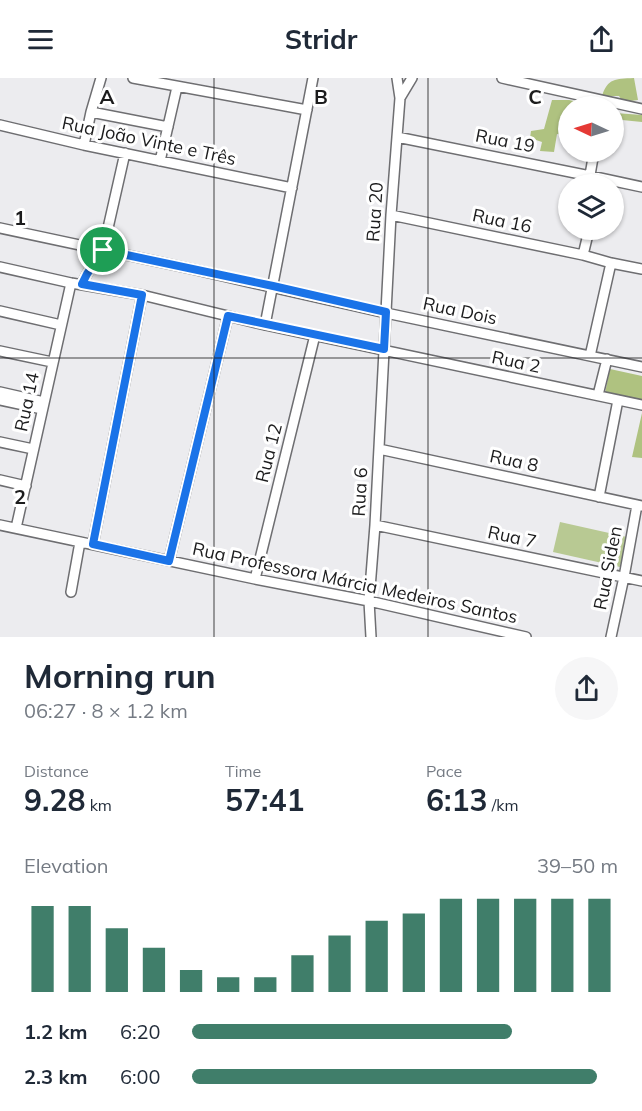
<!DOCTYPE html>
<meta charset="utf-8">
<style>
:root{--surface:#fff;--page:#f6f6f7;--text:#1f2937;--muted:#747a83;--accent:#407e6a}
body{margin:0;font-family:Mulish,sans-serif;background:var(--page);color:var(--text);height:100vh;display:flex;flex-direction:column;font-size:22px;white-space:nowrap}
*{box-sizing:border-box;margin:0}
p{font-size:20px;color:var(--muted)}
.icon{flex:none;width:33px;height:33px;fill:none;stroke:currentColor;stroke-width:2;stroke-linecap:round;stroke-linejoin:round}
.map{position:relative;height:559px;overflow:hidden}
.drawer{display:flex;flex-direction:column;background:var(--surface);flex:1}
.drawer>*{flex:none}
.needle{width:39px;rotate:274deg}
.buttons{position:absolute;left:558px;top:18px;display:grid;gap:12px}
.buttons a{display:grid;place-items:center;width:66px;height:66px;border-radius:50%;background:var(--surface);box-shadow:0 2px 4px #0004;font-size:30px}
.pin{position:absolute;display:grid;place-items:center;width:51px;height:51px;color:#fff;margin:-26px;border:3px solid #fff;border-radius:50%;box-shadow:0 2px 6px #0007}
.round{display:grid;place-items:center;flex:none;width:63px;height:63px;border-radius:32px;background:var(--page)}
.overview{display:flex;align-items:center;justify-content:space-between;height:102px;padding:0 24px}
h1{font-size:33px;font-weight:700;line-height:45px}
.metrics{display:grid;grid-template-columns:repeat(3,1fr);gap:9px;height:102px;padding:6px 24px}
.metrics div{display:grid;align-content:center}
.metrics b{font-size:30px;font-weight:700}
.metrics small{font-size:16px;font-weight:400}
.metrics p{font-size:16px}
.chart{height:168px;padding:12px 24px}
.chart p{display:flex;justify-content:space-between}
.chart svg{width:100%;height:108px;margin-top:6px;stroke:var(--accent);stroke-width:6}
ul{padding:0 24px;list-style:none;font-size:20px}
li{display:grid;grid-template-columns:96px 72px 1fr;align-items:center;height:45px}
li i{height:15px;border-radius:8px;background:var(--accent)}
header{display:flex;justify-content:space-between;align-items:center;height:78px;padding:0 24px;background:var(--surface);font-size:27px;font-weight:700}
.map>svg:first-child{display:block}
.green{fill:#b8c993}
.forest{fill:#afc280}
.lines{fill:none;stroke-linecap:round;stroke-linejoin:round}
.minor-casing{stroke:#6e6e71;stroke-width:12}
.minor{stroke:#fff;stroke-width:9}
.route-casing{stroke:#fff;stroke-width:12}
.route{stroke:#1a73e8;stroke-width:8}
.grid{fill:none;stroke:#1c1c1d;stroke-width:1.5;stroke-opacity:0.55}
.labels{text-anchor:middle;stroke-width:6;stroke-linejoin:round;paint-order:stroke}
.street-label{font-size:18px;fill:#1c1c1d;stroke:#fff}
.grid-label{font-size:20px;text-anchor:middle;font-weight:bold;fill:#1c1c1d;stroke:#fff;stroke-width:6;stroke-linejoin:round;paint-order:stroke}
</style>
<header><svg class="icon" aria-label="menu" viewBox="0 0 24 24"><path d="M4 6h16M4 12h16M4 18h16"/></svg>Stridr<svg class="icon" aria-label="share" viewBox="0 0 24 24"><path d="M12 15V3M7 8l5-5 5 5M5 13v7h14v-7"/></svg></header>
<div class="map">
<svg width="642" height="559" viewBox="0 0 642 559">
<rect width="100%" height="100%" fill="#ececef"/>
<path class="green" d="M 560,444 L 627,459 L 620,489 L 553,474 Z"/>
<path class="forest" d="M 634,0 L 638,22 L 623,24 L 619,18 L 602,18 C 608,0 615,1 634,0 Z
M 552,22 L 569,22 L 597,28 L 568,28 L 568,58 L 557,56 L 554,74 L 540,73 L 542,64 L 530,60 L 531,53 L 544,51 Z
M 615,35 L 642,37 L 642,44 L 622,42 L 616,70 L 614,69 L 614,40 Z
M 610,291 L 642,298 L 642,323 L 605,315 Z
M 642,335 L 642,380 L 632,379 Z"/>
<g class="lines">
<defs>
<path id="minor" d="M 133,0 L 307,32
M 502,0 L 642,31
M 400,20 L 412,0
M 91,34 L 168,49
M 0,47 L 84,67 L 292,110
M 397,59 L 600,100 L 642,109
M 84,67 L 91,34 L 101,0
M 160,83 L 177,9
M 590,97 L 594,74
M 391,137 L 583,177 L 611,185 L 642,191
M 0,150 L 192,191 L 386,235 L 642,289
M 583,177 L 589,152
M 0,189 L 71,205 L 142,217 L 265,247 L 642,327
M 82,206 L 87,196 L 103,172 L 125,75
M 0,233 L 61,247
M 265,247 L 313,0
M 0,273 L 52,284
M 590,278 L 611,185
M 0,314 L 44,324
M 598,317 L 607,281
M 0,322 L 42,331
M 0,364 L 33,371
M 379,371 L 642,428
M 0,402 L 26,408
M 599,419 L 618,322
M 0,447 L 255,501 L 369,523 L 526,559
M 375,447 L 642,503
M 16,450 L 71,205
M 93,466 L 142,217
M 169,483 L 228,238
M 255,501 L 315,257
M 71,514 L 80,464
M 371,559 L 369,523 L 375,447 L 391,137 L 400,20 L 397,0
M 611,559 L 624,499 L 637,427"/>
</defs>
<use href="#minor" class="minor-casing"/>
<use href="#minor" class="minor"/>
</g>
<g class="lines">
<defs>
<path id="route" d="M 103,172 L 273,208 L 386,234 L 384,271 L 228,238 L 169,483 L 93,466 L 142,217 L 82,206 L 87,196 Z"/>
</defs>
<use href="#route" class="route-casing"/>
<use href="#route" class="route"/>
</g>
<path class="grid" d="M 214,0 L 214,559M 428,0 L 428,559M 0,280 L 642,280"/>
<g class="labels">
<g class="street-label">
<text transform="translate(149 63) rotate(12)" y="6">Rua João Vinte e Três</text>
<text transform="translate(505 63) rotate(11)" y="6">Rua 19</text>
<text transform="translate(375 134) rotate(-86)" y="6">Rua 20</text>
<text transform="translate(502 143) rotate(12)" y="6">Rua 16</text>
<text transform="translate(460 233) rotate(12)" y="6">Rua Dois</text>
<text transform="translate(516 284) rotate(12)" y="6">Rua 2</text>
<text transform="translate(27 324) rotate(-78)" y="6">Rua 14</text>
<text transform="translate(269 375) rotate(-76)" y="6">Rua 12</text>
<text transform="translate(514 383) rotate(12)" y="6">Rua 8</text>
<text transform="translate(360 414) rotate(-87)" y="6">Rua 6</text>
<text transform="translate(512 459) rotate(12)" y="6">Rua 7</text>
<text transform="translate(608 490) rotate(-79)" y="6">Rua Siden</text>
<text transform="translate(355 505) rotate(12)" y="6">Rua Professora Márcia Medeiros Santos</text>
</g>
</g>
<g class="grid-label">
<text x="107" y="26">A</text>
<text x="321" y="26">B</text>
<text x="535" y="26">C</text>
<text x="20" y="147">1</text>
<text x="20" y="426">2</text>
</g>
</svg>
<div class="buttons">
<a><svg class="needle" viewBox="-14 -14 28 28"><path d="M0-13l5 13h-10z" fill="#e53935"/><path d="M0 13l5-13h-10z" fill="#747a83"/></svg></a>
<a><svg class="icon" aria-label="layers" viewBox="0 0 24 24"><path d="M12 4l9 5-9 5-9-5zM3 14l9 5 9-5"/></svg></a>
</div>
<div class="pin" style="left:103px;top:172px;background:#1e9e55"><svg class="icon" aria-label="arrive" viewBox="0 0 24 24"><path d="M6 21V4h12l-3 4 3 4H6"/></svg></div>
</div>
<section class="drawer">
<div class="overview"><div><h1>Morning run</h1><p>06:27 · 8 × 1.2 km</p></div><a class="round"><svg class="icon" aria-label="share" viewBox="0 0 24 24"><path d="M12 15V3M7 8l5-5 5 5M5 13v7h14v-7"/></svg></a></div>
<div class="metrics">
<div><p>Distance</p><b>9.28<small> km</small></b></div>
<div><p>Time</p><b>57:41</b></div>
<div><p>Pace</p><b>6:13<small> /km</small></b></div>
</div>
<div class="chart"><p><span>Elevation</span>39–50 m</p>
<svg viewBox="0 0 160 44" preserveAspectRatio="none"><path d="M5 44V9M15 44V9M25 44V18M35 44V26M45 44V35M55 44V38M65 44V38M75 44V29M85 44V21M95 44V15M105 44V12M115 44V6M125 44V6M135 44V6M145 44V6M155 44V6"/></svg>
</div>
<ul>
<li><b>1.2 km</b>6:20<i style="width:75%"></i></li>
<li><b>2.3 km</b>6:00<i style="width:95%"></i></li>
</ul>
</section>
